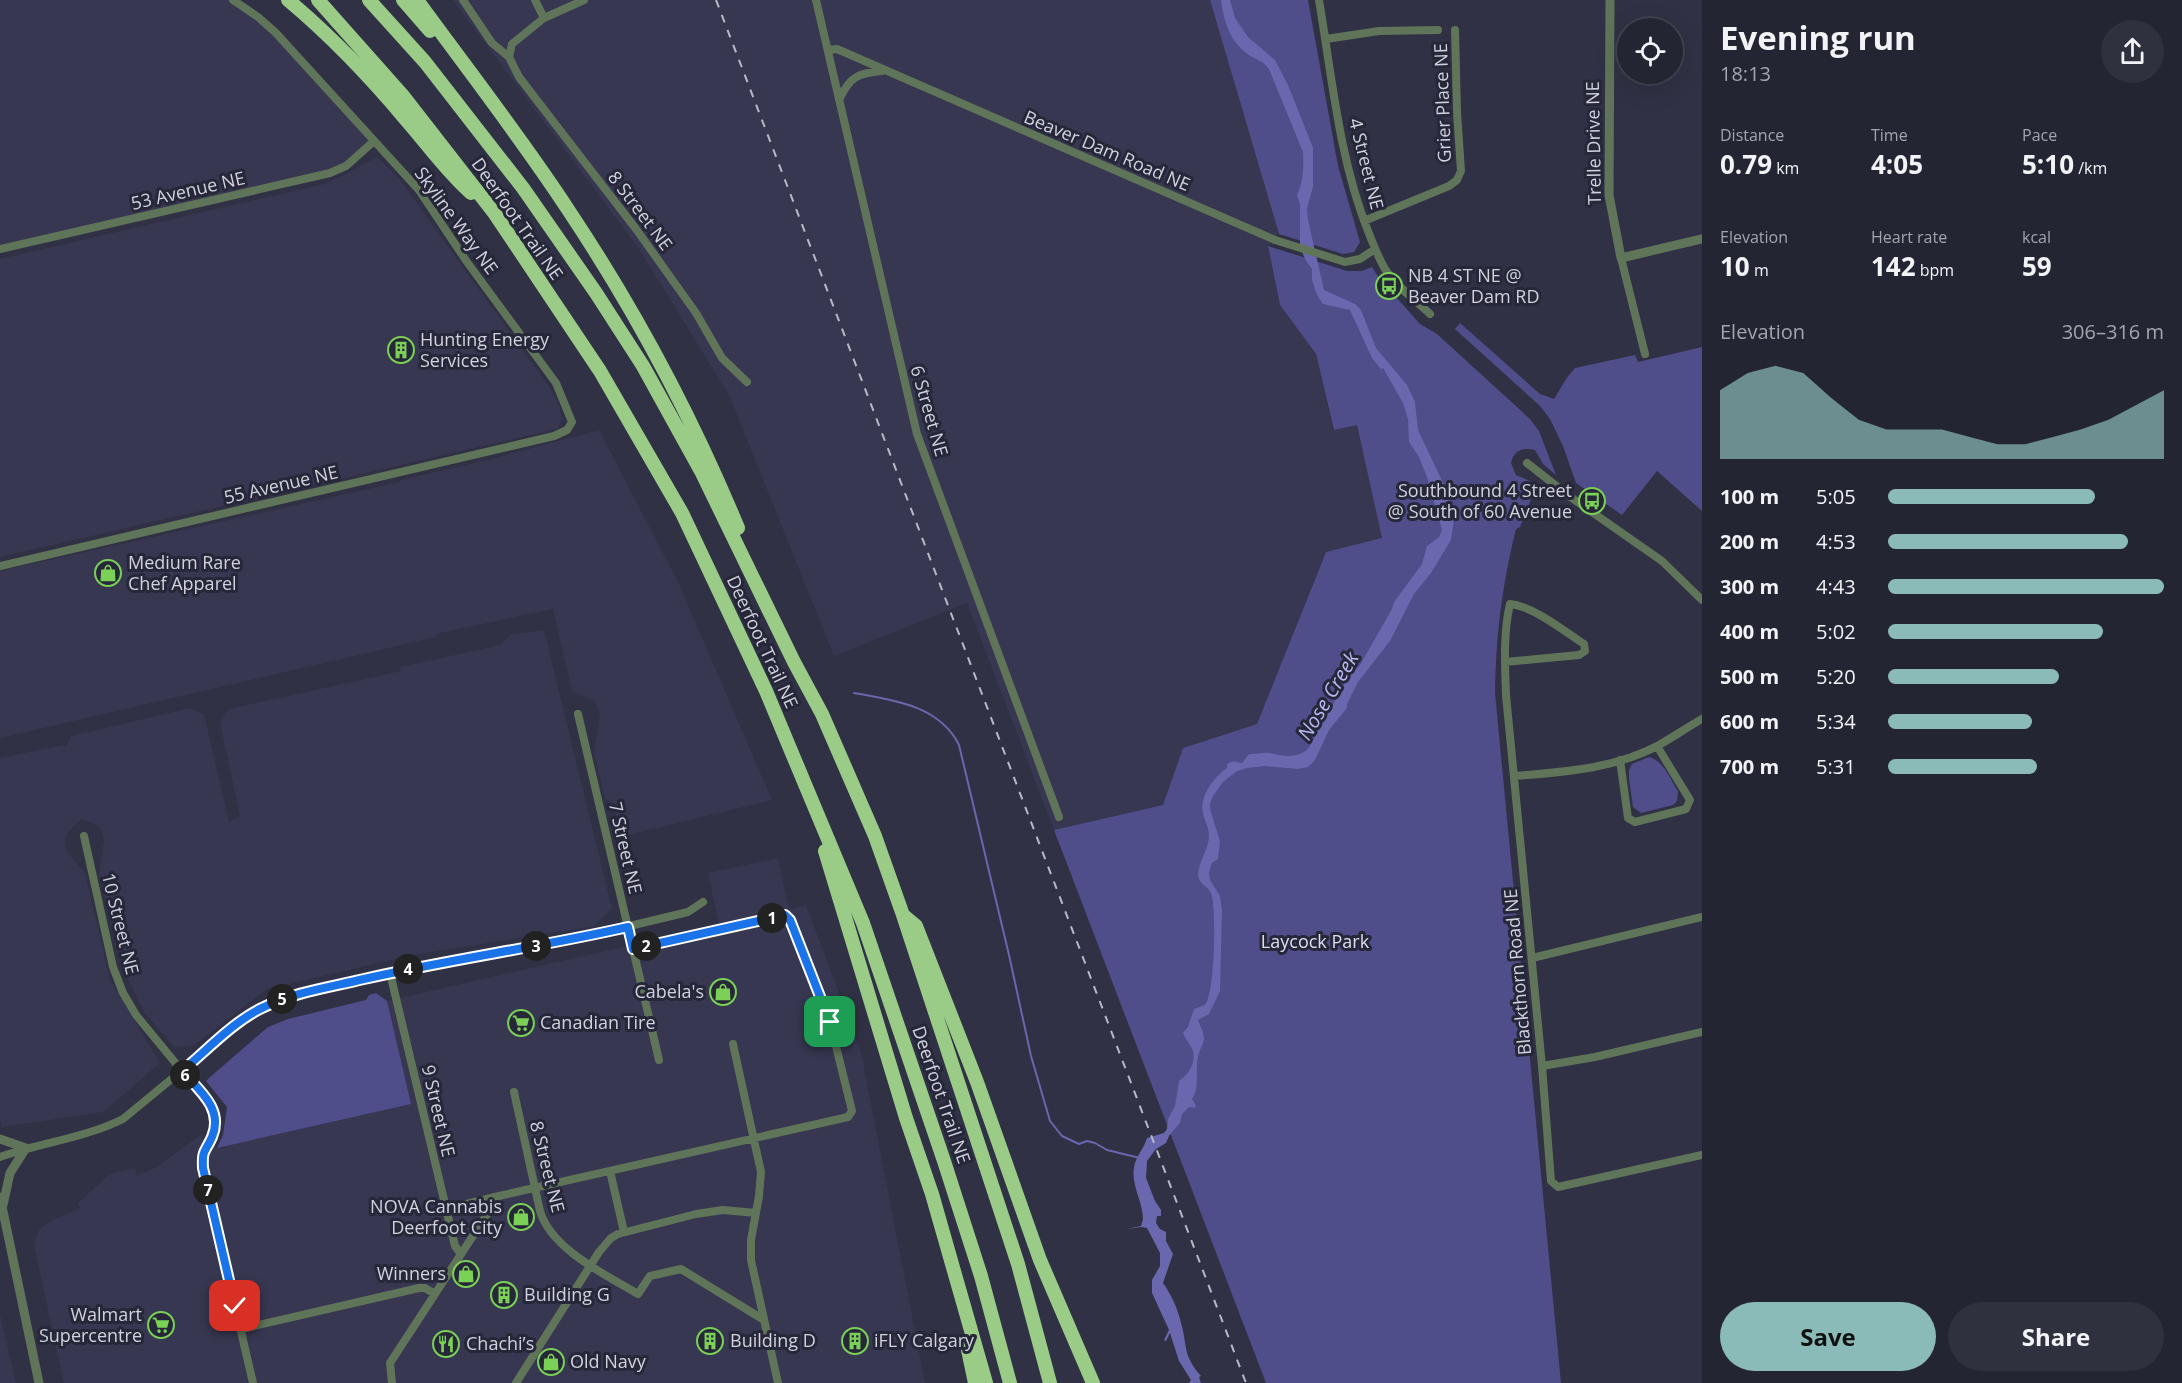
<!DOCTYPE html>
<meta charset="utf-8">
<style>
:root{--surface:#242533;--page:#30313f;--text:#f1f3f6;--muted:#a3a5ac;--line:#41424e;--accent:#8bbbb9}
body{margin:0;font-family:"Open Sans",sans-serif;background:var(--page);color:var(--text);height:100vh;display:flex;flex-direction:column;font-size:22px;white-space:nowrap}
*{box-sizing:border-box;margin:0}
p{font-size:20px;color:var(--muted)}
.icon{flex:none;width:33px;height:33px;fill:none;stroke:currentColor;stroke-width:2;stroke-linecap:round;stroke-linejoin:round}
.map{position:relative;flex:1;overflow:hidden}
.drawer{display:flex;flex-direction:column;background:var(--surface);width:480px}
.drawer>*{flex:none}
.controls{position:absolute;left:1617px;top:18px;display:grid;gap:12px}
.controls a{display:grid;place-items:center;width:66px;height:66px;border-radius:50%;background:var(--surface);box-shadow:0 6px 24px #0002,0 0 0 2px var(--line);font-size:30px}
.pin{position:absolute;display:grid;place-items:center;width:51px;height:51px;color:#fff;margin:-26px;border-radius:12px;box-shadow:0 3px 9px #0006}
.km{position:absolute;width:30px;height:30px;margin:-15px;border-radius:50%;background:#222;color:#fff;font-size:16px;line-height:30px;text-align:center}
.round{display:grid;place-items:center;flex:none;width:63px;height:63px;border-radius:32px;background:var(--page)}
.head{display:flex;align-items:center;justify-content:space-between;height:102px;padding:0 18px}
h1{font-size:33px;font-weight:700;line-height:45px}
.figures{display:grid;grid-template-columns:repeat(3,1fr);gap:9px;height:102px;padding:6px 18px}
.figures div{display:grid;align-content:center}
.figures b{font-size:26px;font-weight:700}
.figures small{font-size:16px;font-weight:400}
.figures p{font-size:16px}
.chart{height:168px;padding:12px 18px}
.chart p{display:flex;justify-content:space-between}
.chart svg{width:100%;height:108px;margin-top:6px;fill:var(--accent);opacity:.7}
.button{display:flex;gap:12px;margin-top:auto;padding:12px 18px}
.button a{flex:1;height:69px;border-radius:36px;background:var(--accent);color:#111;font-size:24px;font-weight:700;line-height:69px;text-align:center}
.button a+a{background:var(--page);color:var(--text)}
ul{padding:0 18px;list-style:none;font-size:20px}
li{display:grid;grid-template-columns:96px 72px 1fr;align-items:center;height:45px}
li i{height:15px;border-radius:8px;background:var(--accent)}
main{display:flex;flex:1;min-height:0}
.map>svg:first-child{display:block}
.built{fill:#373751}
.green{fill:#4f4d8a}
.water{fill:#6967ad}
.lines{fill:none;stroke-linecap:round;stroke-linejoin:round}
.stream{stroke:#6967ad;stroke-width:2}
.minor{stroke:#5f7458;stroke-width:8}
.tertiary{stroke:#5f7458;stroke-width:9}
.motorway{stroke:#9acc88;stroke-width:14}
.rail{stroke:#b8b9c6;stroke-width:2;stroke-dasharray:8 8;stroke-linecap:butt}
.route-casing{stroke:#fff;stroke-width:12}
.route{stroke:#1a73e8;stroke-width:8}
.labels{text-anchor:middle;stroke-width:6;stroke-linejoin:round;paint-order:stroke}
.street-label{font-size:18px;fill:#d1d2de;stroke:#27273a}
.poi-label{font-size:18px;fill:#d1d2de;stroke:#27273a;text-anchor:start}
.park-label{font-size:18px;fill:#dddef2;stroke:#27273a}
.water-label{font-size:20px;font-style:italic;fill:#b7b9f3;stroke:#27273a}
</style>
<main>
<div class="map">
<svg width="1702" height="1383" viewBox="0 0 1702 1383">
<rect width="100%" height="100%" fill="#303144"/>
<path class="built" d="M 0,0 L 233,0 L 258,17 L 374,141 L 346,166 L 0,249 Z
M 453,0 L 1210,0 L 1279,234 L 1268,246 L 1280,305 L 1316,354 L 1333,430 L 1357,425 L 1383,538 L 1326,552 L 1257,724 L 1183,748 L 1163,805 L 1054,830 L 967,603 L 834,656 L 729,395 L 639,249 Z
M 377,157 L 401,181 L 550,388 L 560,408 L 562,420 L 557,429 L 0,557 L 0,259 L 324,184 L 350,172 Z
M 599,430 L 678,582 L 772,800 L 624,836 L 618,822 L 614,806 L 605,798 L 594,753 L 600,716 L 595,701 L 572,691 L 553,609 L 436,634 L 436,637 L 0,738 L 0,571 L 400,482 L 401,480 L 488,460 Z
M 544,630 L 612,909 L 594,926 L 413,955 L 267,989 L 193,1046 L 174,1047 L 144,1012 L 125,973 L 99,874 L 104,841 L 103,834 L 99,826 L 81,819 L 68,832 L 65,841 L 66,851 L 85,873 L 110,980 L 160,1063 L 103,1112 L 2,1127 L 0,1118 L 0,758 L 63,745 L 66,747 L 71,736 L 190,708 L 204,714 L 229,822 L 240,816 L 220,723 L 229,709 L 401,671 L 400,667 L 501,645 L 510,635 Z
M 778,858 L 789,910 L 806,905 L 861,1052 L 925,1383 L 64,1383 L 34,1245 L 39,1229 L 53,1220 L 80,1208 L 78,1203 L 110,1174 L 135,1168 L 137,1175 L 155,1168 L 201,1135 L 217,1148 L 410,1104 L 387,1001 L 719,925 L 708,873 Z
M 0,1315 L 16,1383 L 0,1383 Z"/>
<path class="green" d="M 1210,0 L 1308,0 L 1338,166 L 1360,242 L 1354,252 L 1343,254 L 1279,234 Z
M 1268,246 L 1347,271 L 1362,271 L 1372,267 L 1379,278 L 1420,324 L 1437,334 L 1530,419 L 1539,431 L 1556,475 L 1543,464 L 1535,450 C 1522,447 1514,450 1511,463 L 1516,475 L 1537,484 L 1520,527 L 1516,529 C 1502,586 1496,634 1495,693 L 1561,1383 L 1266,1383 L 1054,830 L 1163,805 L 1183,748 L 1257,724 L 1326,552 L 1382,538 L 1357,425 L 1334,430 L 1316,354 L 1280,305 Z
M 1460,323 L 1540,394 L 1554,399 L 1566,379 L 1575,368 L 1635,355 L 1638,362 L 1702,347 L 1702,511 L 1657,471 L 1622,515 L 1576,483 L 1563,446 L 1550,419 L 1540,406 L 1455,329 Z
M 1649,757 C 1664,761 1670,779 1678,791 L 1677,801 L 1673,805 L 1641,813 L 1633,807 L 1629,779 L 1629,770 L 1632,764 Z
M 376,993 L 387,1001 L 411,1104 L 217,1148 L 223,1135 L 227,1107 L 206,1081 L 209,1078 L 268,1027 L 288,1019 L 366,1000 L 369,995 Z"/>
<path class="water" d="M 1221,0 L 1230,0 L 1235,18 L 1248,37 L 1275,60 L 1288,85 L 1313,148 L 1313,187 L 1307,208 L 1308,220 L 1324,290 L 1355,304 L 1361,310 L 1376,348 L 1407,385 L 1415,402 L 1418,430 L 1444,485 L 1454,519 L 1451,540 L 1431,573 L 1414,594 L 1390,641 L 1358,682 L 1347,704 L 1347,708 L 1329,730 L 1315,760 L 1308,767 L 1298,769 L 1265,766 L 1247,768 L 1237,771 L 1223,782 L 1213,796 L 1210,804 L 1210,809 L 1220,841 L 1218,859 L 1212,863 L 1209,873 L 1210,880 L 1220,896 L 1222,910 L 1220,991 L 1209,1014 L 1198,1020 C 1200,1027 1204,1031 1204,1039 C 1203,1046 1199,1050 1198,1057 C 1195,1072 1200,1088 1192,1099 L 1196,1106 L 1195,1108 L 1189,1107 L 1182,1114 L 1180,1123 L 1169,1136 L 1166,1143 L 1156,1149 L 1147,1161 L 1146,1178 L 1155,1201 L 1161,1210 L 1161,1216 L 1157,1216 L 1156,1223 L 1160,1229 L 1166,1232 L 1166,1241 L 1173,1254 L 1163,1283 C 1171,1294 1178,1309 1181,1323 C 1188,1347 1182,1354 1201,1376 L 1199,1377 L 1201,1383 L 1189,1383 L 1191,1380 L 1179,1361 L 1170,1333 L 1166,1341 L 1164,1340 L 1169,1330 L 1152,1293 L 1152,1280 L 1160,1266 L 1160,1253 L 1147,1228 L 1141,1227 L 1127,1229 L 1141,1226 L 1143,1219 C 1143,1202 1131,1185 1134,1168 C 1135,1157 1144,1149 1147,1138 L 1164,1133 L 1167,1129 L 1168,1119 L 1175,1106 L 1179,1081 C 1188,1075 1196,1064 1193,1051 C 1191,1045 1185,1039 1183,1033 L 1188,1027 L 1194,1009 L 1205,1005 C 1215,992 1216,914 1212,896 C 1210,886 1198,885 1198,874 C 1199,861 1209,848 1209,835 C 1209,827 1204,820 1203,813 C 1199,796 1215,776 1227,768 L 1227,764 C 1236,759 1234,762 1242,763 L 1249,754 C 1256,754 1264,752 1269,753 C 1283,756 1296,759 1308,749 L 1349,676 L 1360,665 L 1392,609 L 1394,602 L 1422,564 L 1427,546 L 1439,537 L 1442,530 L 1428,480 L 1419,457 L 1409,442 L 1408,419 L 1403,403 L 1383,368 L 1381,369 L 1382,375 L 1380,368 L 1372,358 L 1350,310 L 1323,304 L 1317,295 L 1312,280 L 1312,269 L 1305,259 L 1300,247 L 1300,204 L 1297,195 C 1303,183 1304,166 1303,152 L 1269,69 C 1262,60 1258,61 1249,55 C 1230,42 1224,22 1221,0 Z"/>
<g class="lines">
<path class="stream" d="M 854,693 C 894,700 940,706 959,745 L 1009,955 L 1031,1056 L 1050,1121 L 1062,1136 L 1079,1144 L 1087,1141 L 1095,1143 L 1107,1150 L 1140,1158"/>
<path class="minor" d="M 463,0 L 492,43 L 509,57 L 519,77 L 636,229 L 696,313 L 722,358 L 747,382
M 535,0 L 544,18
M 816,0 L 917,434 L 1059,817
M 1319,0 C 1332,77 1339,158 1368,231 C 1373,244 1378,257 1385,269 C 1396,286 1415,300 1430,314
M 1326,39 L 1379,31 L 1438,30
M 829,50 L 837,49 L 1275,240 L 1345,262 L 1360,259 L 1375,249
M 509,57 L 512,44 L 544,18 L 584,0
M 840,98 C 850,77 858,73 882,71
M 1364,221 L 1449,186 L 1457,180 L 1461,171 L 1457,112 L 1455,30
M 0,249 L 330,173 L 346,166 L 374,141
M 1621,258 L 1645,354
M 1527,463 L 1569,496 L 1662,561 L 1702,600
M 0,566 L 554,436 L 567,430 L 572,422 L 556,383 L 467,262 L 419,190 L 275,32 L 258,17 L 233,0
M 1505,662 L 1579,655 L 1585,651 L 1584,644 C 1564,631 1533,606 1510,604 C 1503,634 1505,665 1506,695 L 1542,1066 L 1551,1181 L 1558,1187 L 1702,1155
M 578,714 L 659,1060
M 1620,760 L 1628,818 L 1635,822 L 1686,809 L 1690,800 L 1657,746
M 1515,776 C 1563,772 1615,769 1659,745 C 1673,737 1688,727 1702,719
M 84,836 L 113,967 L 123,993 L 136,1015 L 182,1071 L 211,1103 L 215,1114 L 215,1126 L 212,1137 L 202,1153 L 203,1168 L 253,1383
M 1532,958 L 1702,917
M 390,973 L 455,1246 L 461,1254
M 733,1044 L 761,1172 L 759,1196 L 751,1240 L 751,1260 L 778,1383
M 1542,1066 L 1595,1057 L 1702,1032
M 514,1092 L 540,1211 C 551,1249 606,1275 638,1294 L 650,1276 L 681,1269 L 764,1320
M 0,1157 C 40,1143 85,1138 123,1119 L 242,1021 L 262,1008 L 290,996 L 427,965 L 588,936 L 688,912 L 703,902
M 610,1171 L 624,1232
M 446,1209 L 499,1196
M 241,1329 L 419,1288 L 425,1288 L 435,1294
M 392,1383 L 390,1363 L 499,1196 L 848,1117 L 852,1111 L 830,1022 L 790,920 L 785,915 L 633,949
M 516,1383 L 599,1252 L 611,1238 L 618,1234 L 696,1214 L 723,1210 L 756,1213"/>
<path class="tertiary" d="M 1610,0 L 1609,195 L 1621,258 L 1702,239
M 0,1139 L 26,1148 L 10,1173 L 3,1205
M 0,1197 L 39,1383"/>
<path class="motorway" d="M 288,0 C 331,36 371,78 407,121 C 428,145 447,172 471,193
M 318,0 L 404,97 L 495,214 L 600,371 L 682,513 L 766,691 L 863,923 L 944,1161 L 981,1276 L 1010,1383
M 369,0 L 425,62 L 523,188 L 596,293 L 643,366 L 701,471 L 794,662 L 822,714 L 875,836 L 903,915 L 1018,1264 L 1050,1383
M 403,0 L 430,31
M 417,0 C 468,70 522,139 569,211 C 635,310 692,417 738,528
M 825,851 L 906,1118 L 932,1194 L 986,1383
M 904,916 L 916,926 L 977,1082 L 1040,1260 L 1093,1383
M 967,1345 L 975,1383"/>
<path class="rail" d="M 716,0 L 1246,1383"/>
</g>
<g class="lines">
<defs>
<path id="route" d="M 235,1306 L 203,1168 C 202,1149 205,1153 212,1137 C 224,1109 199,1090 182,1071 C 206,1051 235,1020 264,1007 C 295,992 331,987 364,979 C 452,959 540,947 628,927 L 633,949 L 785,915 L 790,920 L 830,1022"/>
</defs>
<use href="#route" class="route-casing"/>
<use href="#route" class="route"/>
</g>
<defs>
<symbol id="bus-ring" viewBox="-11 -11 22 22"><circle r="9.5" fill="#27273a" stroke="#7ad156" stroke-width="1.5"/><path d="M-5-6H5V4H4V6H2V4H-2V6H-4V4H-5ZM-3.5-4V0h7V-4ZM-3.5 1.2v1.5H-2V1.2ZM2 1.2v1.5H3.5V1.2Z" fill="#7ad156"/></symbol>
<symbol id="building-ring" viewBox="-11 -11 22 22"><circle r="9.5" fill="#27273a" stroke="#7ad156" stroke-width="1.5"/><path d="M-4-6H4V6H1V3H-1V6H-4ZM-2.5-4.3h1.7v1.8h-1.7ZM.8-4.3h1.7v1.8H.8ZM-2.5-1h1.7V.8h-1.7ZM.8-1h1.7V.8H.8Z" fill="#7ad156"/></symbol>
<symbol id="shop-ring" viewBox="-11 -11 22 22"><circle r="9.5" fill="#27273a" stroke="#7ad156" stroke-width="1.5"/><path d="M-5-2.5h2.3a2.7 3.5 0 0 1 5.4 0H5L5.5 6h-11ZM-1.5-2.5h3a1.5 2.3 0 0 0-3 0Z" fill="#7ad156"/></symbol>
<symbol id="supermarket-ring" viewBox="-11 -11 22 22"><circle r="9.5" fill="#27273a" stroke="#7ad156" stroke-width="1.5"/><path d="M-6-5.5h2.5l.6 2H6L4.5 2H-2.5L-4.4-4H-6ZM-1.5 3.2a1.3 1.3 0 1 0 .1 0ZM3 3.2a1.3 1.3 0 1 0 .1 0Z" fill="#7ad156"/></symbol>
<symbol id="restaurant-ring" viewBox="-11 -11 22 22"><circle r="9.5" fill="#27273a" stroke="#7ad156" stroke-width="1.5"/><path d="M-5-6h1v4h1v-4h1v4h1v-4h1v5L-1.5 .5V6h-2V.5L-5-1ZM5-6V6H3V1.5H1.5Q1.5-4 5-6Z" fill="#7ad156"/></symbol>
</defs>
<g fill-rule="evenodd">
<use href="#bus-ring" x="1374" y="271" width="30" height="30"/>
<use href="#building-ring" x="386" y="335" width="30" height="30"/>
<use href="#bus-ring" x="1577" y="486" width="30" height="30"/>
<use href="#shop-ring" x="93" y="558" width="30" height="30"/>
<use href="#shop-ring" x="708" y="977" width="30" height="30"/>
<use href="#supermarket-ring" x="506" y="1008" width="30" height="30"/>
<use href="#shop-ring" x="506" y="1202" width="30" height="30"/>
<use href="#shop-ring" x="451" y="1259" width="30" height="30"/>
<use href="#building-ring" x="489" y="1280" width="30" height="30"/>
<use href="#supermarket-ring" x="146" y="1310" width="30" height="30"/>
<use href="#building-ring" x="695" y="1326" width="30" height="30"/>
<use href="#building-ring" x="840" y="1326" width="30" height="30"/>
<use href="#restaurant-ring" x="431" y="1329" width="30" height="30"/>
<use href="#shop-ring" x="536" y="1347" width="30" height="30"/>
</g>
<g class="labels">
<g class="street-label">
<text transform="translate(1443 103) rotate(-92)" y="6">Grier Place NE</text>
<text transform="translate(1594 143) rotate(-91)" y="6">Trelle Drive NE</text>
<text transform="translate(1107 151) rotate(23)" y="6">Beaver Dam Road NE</text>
<text transform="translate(1366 164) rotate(76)" y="6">4 Street NE</text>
<text transform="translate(188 191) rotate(-13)" y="6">53 Avenue NE</text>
<text transform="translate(640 211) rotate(53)" y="6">8 Street NE</text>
<text transform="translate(517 219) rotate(55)" y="6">Deerfoot Trail NE</text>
<text transform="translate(456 221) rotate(54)" y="6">Skyline Way NE</text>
<text transform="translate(929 411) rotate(74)" y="6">6 Street NE</text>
<text transform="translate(281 485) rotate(-13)" y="6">55 Avenue NE</text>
<text transform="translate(762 642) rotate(65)" y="6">Deerfoot Trail NE</text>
<text transform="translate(625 848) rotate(77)" y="6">7 Street NE</text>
<text transform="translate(120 924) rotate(76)" y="6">10 Street NE</text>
<text transform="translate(1518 972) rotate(-95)" y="6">Blackthorn Road NE</text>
<text transform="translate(941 1095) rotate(71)" y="6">Deerfoot Trail NE</text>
<text transform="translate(438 1111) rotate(77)" y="6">9 Street NE</text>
<text transform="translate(547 1167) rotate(76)" y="6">8 Street NE</text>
</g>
<g class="poi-label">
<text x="1408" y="282">NB 4 ST NE @<tspan x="1408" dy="21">Beaver Dam RD</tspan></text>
<text x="420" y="346">Hunting Energy<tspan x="420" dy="21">Services</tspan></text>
<text x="1572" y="497" text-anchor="end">Southbound 4 Street<tspan x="1572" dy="21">@ South of 60 Avenue</tspan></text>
<text x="128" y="569">Medium Rare<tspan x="128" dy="21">Chef Apparel</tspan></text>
<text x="704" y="998" text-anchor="end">Cabela's</text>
<text x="540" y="1029">Canadian Tire</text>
<text x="502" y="1213" text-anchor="end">NOVA Cannabis<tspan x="502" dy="21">Deerfoot City</tspan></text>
<text x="446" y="1280" text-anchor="end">Winners</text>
<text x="524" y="1301">Building G</text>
<text x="142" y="1321" text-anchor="end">Walmart<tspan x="142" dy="21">Supercentre</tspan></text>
<text x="730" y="1347">Building D</text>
<text x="874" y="1347">iFLY Calgary</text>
<text x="466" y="1350">Chachi’s</text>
<text x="570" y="1368">Old Navy</text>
</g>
<g class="park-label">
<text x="1315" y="948">Laycock Park</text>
</g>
<g class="water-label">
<text transform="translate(1328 696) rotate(-59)" y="7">Nose Creek</text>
</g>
</g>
</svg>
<div class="controls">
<a><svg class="icon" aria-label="locate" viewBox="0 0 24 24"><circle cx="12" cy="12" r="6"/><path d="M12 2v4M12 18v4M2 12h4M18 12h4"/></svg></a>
</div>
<div class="pin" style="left:830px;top:1022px;background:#1e9e55"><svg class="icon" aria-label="arrive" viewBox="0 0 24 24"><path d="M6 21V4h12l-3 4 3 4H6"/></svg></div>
<div class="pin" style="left:235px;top:1306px;background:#d93025"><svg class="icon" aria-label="check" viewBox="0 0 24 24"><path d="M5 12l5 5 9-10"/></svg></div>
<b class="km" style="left:772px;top:918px">1</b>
<b class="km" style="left:646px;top:946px">2</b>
<b class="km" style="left:536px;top:946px">3</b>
<b class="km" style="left:408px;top:969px">4</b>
<b class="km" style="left:282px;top:999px">5</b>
<b class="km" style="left:185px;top:1075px">6</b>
<b class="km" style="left:208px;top:1190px">7</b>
</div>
<section class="drawer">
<div class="head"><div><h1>Evening run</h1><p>18:13</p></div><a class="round"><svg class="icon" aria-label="share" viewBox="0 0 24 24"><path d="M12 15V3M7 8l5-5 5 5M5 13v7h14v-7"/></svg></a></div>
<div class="figures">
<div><p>Distance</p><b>0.79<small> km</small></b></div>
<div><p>Time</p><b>4:05</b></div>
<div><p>Pace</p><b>5:10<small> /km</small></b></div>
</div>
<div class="figures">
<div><p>Elevation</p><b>10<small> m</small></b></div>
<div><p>Heart rate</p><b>142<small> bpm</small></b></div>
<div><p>kcal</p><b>59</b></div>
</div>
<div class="chart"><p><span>Elevation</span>306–316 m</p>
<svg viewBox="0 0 160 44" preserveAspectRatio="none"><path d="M0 44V16L10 9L20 6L30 9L40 19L50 28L60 32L70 32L80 32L90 35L100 38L110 38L120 35L130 32L140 28L150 22L160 16V44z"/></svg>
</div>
<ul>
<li><b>100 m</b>5:05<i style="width:75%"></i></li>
<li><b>200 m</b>4:53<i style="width:87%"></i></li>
<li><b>300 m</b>4:43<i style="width:100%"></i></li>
<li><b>400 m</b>5:02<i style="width:78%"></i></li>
<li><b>500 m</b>5:20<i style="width:62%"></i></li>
<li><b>600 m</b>5:34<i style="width:52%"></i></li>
<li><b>700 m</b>5:31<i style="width:54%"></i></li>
</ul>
<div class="button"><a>Save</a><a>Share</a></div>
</section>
</main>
